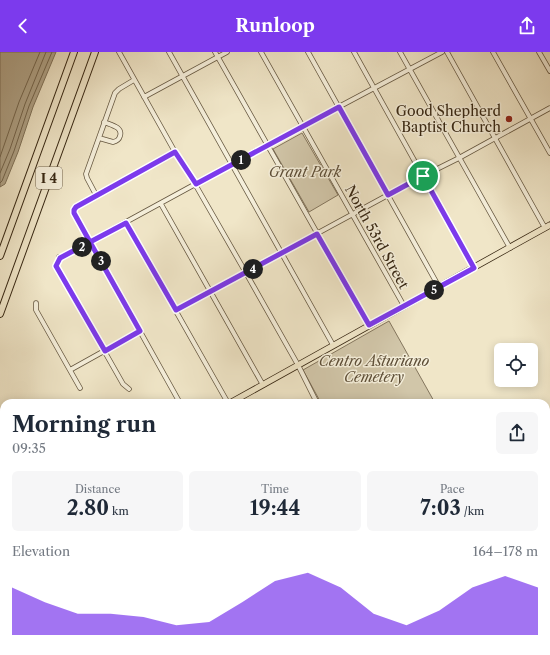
<!DOCTYPE html>
<meta charset="utf-8">
<style>
:root{--surface:#fff;--page:#f6f6f7;--text:#1f2937;--muted:#747a83;--accent:#7c3aed}
body{margin:0;font-family:"Libre Caslon Text",serif;background:var(--page);color:var(--text);height:100vh;display:flex;flex-direction:column;font-size:15px;white-space:nowrap}
*{box-sizing:border-box;margin:0}
p{font-size:13px;color:var(--muted)}
.icon{flex:none;width:22px;height:22px;fill:none;stroke:currentColor;stroke-width:2;stroke-linecap:round;stroke-linejoin:round}
.map{position:relative;flex:1;overflow:hidden}
.drawer{position:absolute;left:0px;top:347px;width:550px;height:256px;display:flex;flex-direction:column;background:var(--surface);border-radius:12px 12px 0 0;box-shadow:0 2px 10px #0003}
.drawer>*{flex:none}
.tools{position:absolute;left:494px;top:291px;display:grid;gap:8px}
.tools a{display:grid;place-items:center;width:44px;height:44px;border-radius:6px;background:var(--surface);box-shadow:0 2px 10px #0003;font-size:20px}
.pin{position:absolute;display:grid;place-items:center;width:34px;height:34px;color:#fff;margin:-17px;border:2px solid #fff;border-radius:50%;box-shadow:0 1px 4px #0007}
.km{position:absolute;width:20px;height:20px;margin:-10px;border-radius:50%;background:#222;color:#fff;font-size:11px;line-height:20px;text-align:center}
.round{display:grid;place-items:center;flex:none;width:42px;height:42px;border-radius:6px;background:var(--page)}
.headline{display:flex;align-items:center;justify-content:space-between;height:68px;padding:0 12px}
h1{font-size:22px;font-weight:700;line-height:30px}
.figures{display:grid;grid-template-columns:repeat(3,1fr);gap:6px;height:68px;padding:4px 12px}
.figures div{display:grid;align-content:center;border-radius:6px;background:var(--page);text-align:center}
.figures b{font-size:20px;font-weight:700}
.figures small{font-size:11px;font-weight:400}
.figures p{font-size:11px}
.chart{height:112px;padding:8px 12px}
.chart p{display:flex;justify-content:space-between}
.chart svg{width:100%;height:72px;margin-top:4px;fill:var(--accent);opacity:.7}
header{display:flex;justify-content:space-between;align-items:center;height:52px;padding:0 12px;background:var(--accent);color:#fff;font-size:18px;font-weight:700}
.map>svg:first-child{display:block}
.green{fill:#d1c6a9;stroke:#84765e}
.water{fill:#b1a58a;stroke:#80735a}
.lines{fill:none;stroke-linecap:round;stroke-linejoin:round}
.shore{stroke:#74664e;stroke-width:1}
.minor-casing{stroke:#655740;stroke-width:5.5}
.major-casing{stroke:#372713;stroke-width:7}
.highway-casing{stroke:#372713;stroke-width:8}
.minor{stroke:#f5efdb;stroke-width:4}
.major{stroke:#f0e6c8;stroke-width:5.5}
.highway{stroke:#f0e6c8;stroke-width:6}
.route-casing{stroke:#fff;stroke-width:8}
.route{stroke:#7c3aed;stroke-width:5}
.poi-dot{fill:#8f2418;stroke:#f5efdb;stroke-width:1.5}
.labels{text-anchor:middle;stroke-width:3;stroke-linejoin:round;paint-order:stroke}
.shield{fill:#f5efdb;stroke:#70634f;stroke-width:1}
.shield-label{font-size:13px;font-weight:bold;fill:#372713}
.poi-label{font-size:14px;fill:#372713;stroke:#f5efdb;text-anchor:end}
.park-label{font-size:14px;font-style:italic;fill:#5e4f38;stroke:#f5efdb}
.street-label{font-size:14px;fill:#372713;stroke:#f5efdb}
</style>
<header><svg class="icon" aria-label="back" viewBox="0 0 24 24"><path d="M15 5l-7 7 7 7"/></svg>Runloop<svg class="icon" aria-label="share" viewBox="0 0 24 24"><path d="M12 15V3M7 8l5-5 5 5M5 13v7h14v-7"/></svg></header>
<div class="map">
<svg width="550" height="603" viewBox="0 0 550 603">
<rect width="100%" height="100%" fill="#f0e6c8"/>
<filter id="stains"><feTurbulence type="fractalNoise" baseFrequency=".005" numOctaves="4"/><feColorMatrix values="0 0 0 0 .2 0 0 0 0 .09 0 0 0 0 .02 0 0 0 .5 -.17"/></filter>
<radialGradient id="worn" r=".72"><stop offset=".6" stop-color="#630" stop-opacity="0"/><stop offset="1" stop-color="#630" stop-opacity=".3"/></radialGradient>
<path class="green" d="M 302,81 L 338,143 L 309,160 L 273,97 Z
M 389,269 L 435,351 L 321,351 L 303,318 Z"/>
<path class="water" d="M 0,0 L 56,0 L 33,55 L 18,100 L 5,132 L 0,135 Z
M 239,599 L 407,599 L 400,603 L 232,603 Z"/>
<g class="lines">
<path class="shore" d="M 0,105 L 19,50 L 40,0
M 0,121 L 10,97 L 25,52 L 46,0
M 0,131 L 2,129 L 14,99 L 29,54 L 52,0"/>
<defs>
<path id="minor" d="M 119,0 L 175,100 L 195,132 L 246,221 L 298,313 L 317,351
M 169,0 L 333,293
M 215,0 L 369,273
M 261,0 L 404,254
M 308,0 L 439,235
M 354,0 L 474,216
M 400,0 L 510,196
M 447,0 L 545,176
M 493,0 L 550,101
M 539,0 L 550,19
M 144,45 L 227,0
M 99,86 L 113,90 C 117,89 119,88 120,84 C 123,75 111,73 104,70
M 175,100 L 76,155 L 74,158 L 74,161 L 180,351
M 96,143 L 87,126 L 86,122 L 115,41 L 119,37 L 134,28
M 161,152 L 263,333
M 126,171 L 228,351
M 59,205 L 60,206 L 267,93 L 442,0
M 60,206 L 56,214 L 123,332 L 129,337
M 36,251 L 36,258 L 80,336
M 176,258 L 423,124 L 459,106 L 550,56
M 70,318 L 140,279
M 546,455 L 550,457
M 546,565 L 550,563
M 200,603 L 207,599
M 467,603 L 468,599"/>
<path id="major" d="M 230,351 L 550,173
M 546,415 L 550,407
M 546,436 L 550,428
M 0,476 L 4,474
M 0,483 L 4,480
M 473,599 L 473,603
M 482,603 L 483,599"/>
<path id="highway" d="M 0,204 L 74,0
M 0,262 L 95,0"/>
</defs>
<use href="#minor" class="minor-casing"/>
<use href="#major" class="major-casing"/>
<use href="#highway" class="highway-casing"/>
<use href="#minor" class="minor"/>
<use href="#major" class="major"/>
<use href="#highway" class="highway"/>
</g>
<g class="lines">
<defs>
<path id="route" d="M 423,124 L 388,143 L 339,55 L 196,132 L 175,100 L 76,155 L 74,158 L 74,161 L 90,190 L 60,206 L 56,214 L 105,299 L 140,279 L 90,190 L 126,171 L 176,258 L 317,182 L 369,273 L 474,216 L 423,124"/>
</defs>
<use href="#route" class="route-casing"/>
<use href="#route" class="route"/>
</g>
<circle class="poi-dot" cx="509" cy="67" r="4"/>
<g class="labels">
<rect class="shield" x="36" y="115" width="26" height="22" rx="3"/>
<g class="shield-label">
<text x="49" y="131">I 4</text>
</g>
<g class="poi-label">
<text x="501" y="64">Good Shepherd<tspan x="501" dy="16">Baptist Church</tspan></text>
</g>
<g class="park-label">
<text x="305" y="125">Grant Park</text>
<text x="374" y="314">Centro Asturiano<tspan x="374" dy="16">Cemetery</tspan></text>
</g>
<g class="street-label">
<text transform="translate(377 185) rotate(61)" y="5">North 53rd Street</text>
</g>
</g>
<rect width="100%" height="100%" filter="url(#stains)"/>
<rect width="100%" height="100%" fill="url(#worn)"/>
</svg>
<div class="tools">
<a><svg class="icon" aria-label="locate" viewBox="0 0 24 24"><circle cx="12" cy="12" r="6"/><path d="M12 2v4M12 18v4M2 12h4M18 12h4"/></svg></a>
</div>
<div class="pin" style="left:423px;top:124px;background:#1e9e55"><svg class="icon" aria-label="arrive" viewBox="0 0 24 24"><path d="M6 21V4h12l-3 4 3 4H6"/></svg></div>
<b class="km" style="left:241px;top:108px">1</b>
<b class="km" style="left:82px;top:195px">2</b>
<b class="km" style="left:101px;top:209px">3</b>
<b class="km" style="left:253px;top:217px">4</b>
<b class="km" style="left:434px;top:238px">5</b>
<section class="drawer">
<div class="headline"><div><h1>Morning run</h1><p>09:35</p></div><a class="round"><svg class="icon" aria-label="share" viewBox="0 0 24 24"><path d="M12 15V3M7 8l5-5 5 5M5 13v7h14v-7"/></svg></a></div>
<div class="figures">
<div><p>Distance</p><b>2.80<small> km</small></b></div>
<div><p>Time</p><b>19:44</b></div>
<div><p>Pace</p><b>7:03<small> /km</small></b></div>
</div>
<div class="chart"><p><span>Elevation</span>164–178 m</p>
<svg viewBox="0 0 160 44" preserveAspectRatio="none"><path d="M0 44V15L10 24L20 31L30 31L40 33L50 38L60 36L70 24L80 11L90 6L100 15L110 31L120 38L130 29L140 15L150 8L160 15V44z"/></svg>
</div>
</section>
</div>
